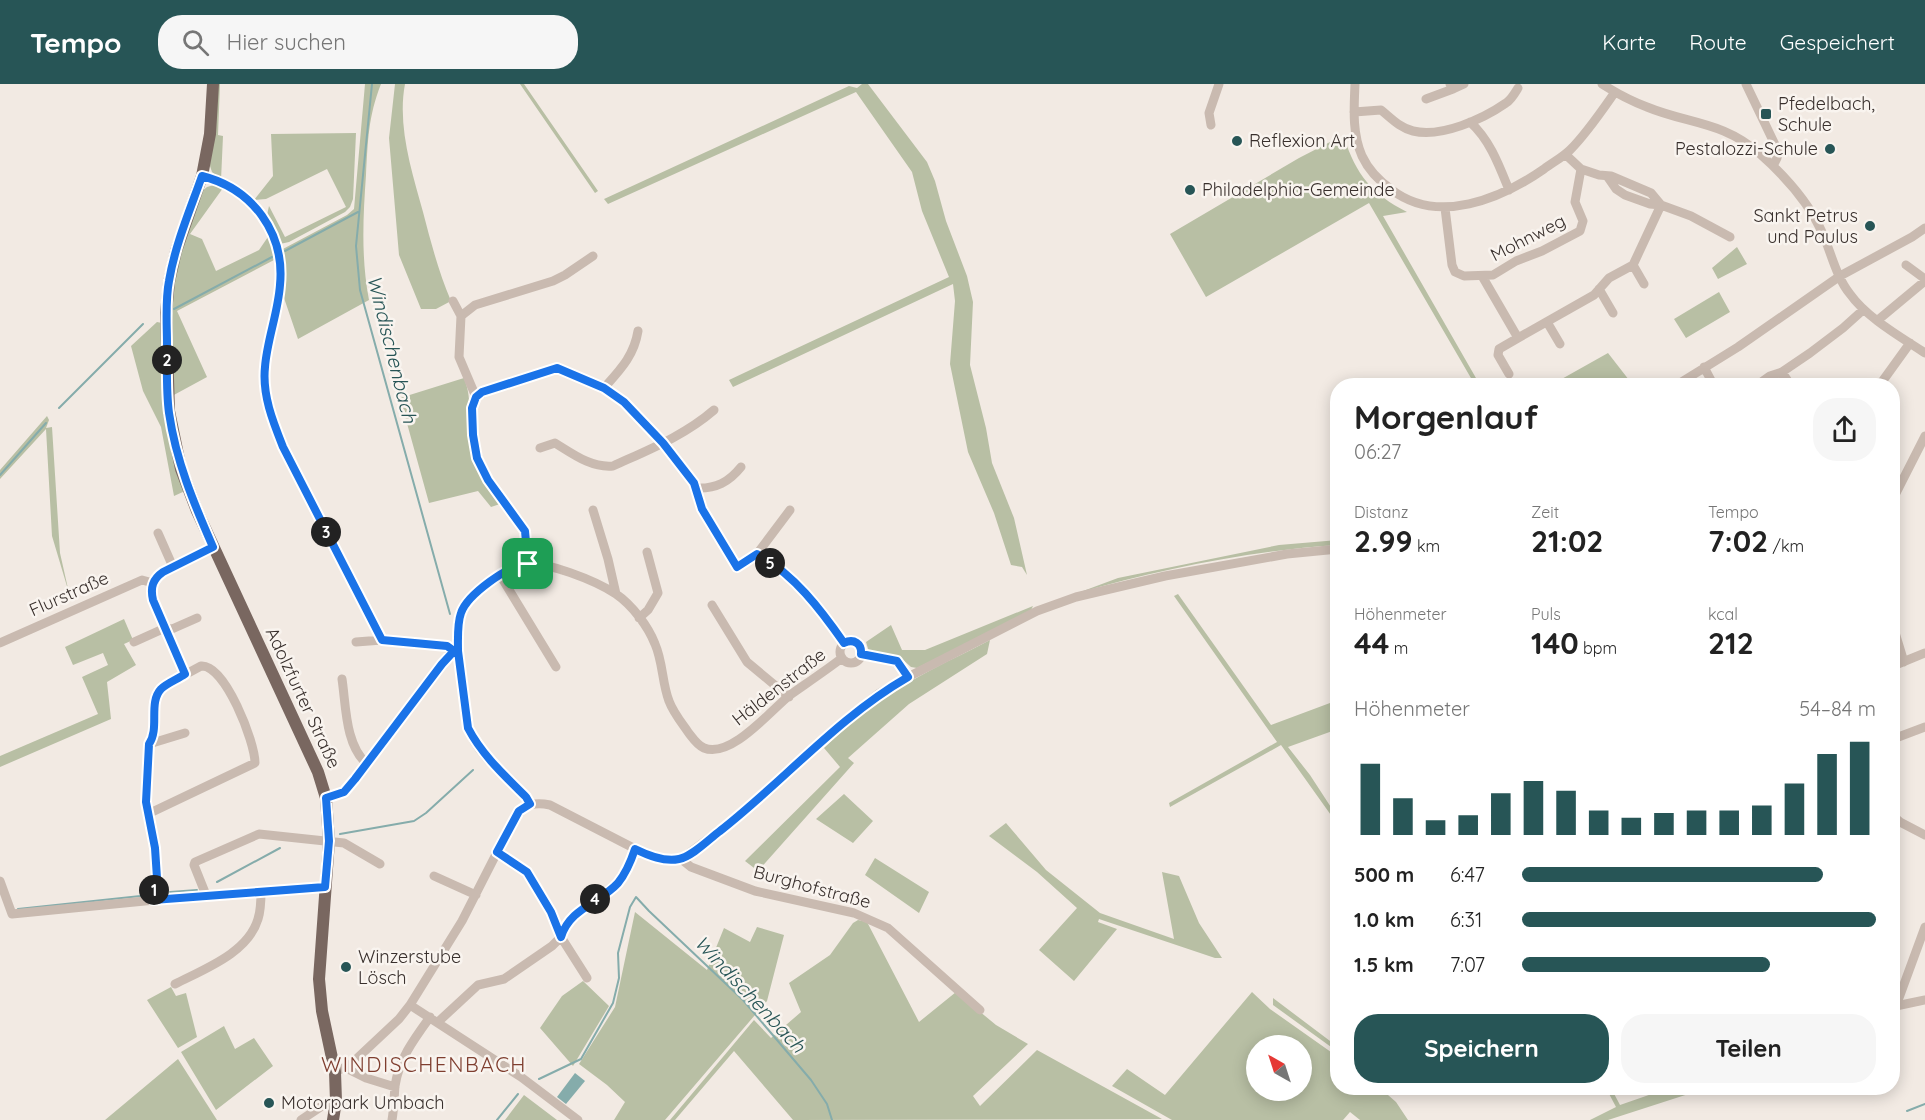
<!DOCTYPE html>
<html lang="de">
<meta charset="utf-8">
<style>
:root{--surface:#fff;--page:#f6f6f6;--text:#222;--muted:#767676;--accent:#275556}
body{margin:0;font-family:Quicksand,sans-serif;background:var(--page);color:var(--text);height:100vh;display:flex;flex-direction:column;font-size:22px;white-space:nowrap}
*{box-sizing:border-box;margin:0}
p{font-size:20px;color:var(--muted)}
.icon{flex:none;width:33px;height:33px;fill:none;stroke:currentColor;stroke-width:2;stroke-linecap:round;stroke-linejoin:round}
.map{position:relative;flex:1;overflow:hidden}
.panel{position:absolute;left:1330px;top:294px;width:570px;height:717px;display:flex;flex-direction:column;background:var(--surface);border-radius:24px;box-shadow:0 3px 15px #0003}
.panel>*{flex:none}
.needle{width:39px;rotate:321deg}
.tools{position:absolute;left:1246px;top:951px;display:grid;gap:12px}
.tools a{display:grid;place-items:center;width:66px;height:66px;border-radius:50%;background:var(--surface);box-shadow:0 3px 15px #0003;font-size:30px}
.pin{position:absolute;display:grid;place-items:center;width:51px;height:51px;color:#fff;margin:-26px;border-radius:12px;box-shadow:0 3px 9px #0006}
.km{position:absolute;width:30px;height:30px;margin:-15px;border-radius:50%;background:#222;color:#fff;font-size:16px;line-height:30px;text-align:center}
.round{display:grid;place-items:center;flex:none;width:63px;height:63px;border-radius:24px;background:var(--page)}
.headline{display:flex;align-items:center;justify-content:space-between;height:102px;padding:0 24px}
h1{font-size:33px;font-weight:700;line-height:45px}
.metrics{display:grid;grid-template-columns:repeat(3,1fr);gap:9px;height:102px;padding:6px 24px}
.metrics div{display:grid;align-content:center}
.metrics b{font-size:30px;font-weight:700}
.metrics small{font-size:16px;font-weight:400}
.metrics p{font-size:16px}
.chart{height:168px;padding:12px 24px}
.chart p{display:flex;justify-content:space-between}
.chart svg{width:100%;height:108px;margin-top:6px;stroke:var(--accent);stroke-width:6}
.cta{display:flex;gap:12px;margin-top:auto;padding:12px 24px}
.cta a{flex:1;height:69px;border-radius:24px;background:var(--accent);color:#fff;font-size:24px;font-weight:700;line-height:69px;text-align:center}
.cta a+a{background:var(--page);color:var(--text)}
ul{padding:0 24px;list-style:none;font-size:20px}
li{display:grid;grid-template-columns:96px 72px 1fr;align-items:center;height:45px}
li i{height:15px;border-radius:8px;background:var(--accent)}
header{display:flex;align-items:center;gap:36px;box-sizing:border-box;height:84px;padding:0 30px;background:var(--accent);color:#fff}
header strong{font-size:28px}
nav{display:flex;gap:33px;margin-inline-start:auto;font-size:21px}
.search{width:420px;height:54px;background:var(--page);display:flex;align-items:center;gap:15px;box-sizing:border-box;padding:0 21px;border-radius:24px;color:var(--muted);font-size:22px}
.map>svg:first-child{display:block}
.green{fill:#b8bfa4;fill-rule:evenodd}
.water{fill:#85acab}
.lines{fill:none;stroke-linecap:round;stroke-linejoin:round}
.stream{stroke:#85acab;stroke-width:2}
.minor{stroke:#c9bab0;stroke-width:9}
.major{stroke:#796760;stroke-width:12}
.route-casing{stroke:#fff;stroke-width:12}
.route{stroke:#1a73e8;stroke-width:8}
.poi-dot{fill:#275556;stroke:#f9f4ef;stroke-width:2}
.labels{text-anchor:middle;stroke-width:5;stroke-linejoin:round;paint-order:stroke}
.poi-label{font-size:18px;fill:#39302d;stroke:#f9f4ef;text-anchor:start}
.street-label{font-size:18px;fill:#39302d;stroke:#f9f4ef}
.water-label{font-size:20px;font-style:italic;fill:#275556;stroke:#f9f4ef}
.quarter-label{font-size:21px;letter-spacing:1.5px;fill:#7f3e2f;stroke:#f9f4ef}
</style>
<header>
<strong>Tempo</strong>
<div class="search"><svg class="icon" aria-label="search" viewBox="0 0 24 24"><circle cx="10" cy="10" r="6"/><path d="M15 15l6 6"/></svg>Hier suchen</div>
<nav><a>Karte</a><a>Route</a><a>Gespeichert</a></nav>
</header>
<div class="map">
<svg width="1925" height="1036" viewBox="0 0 1925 1036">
<rect width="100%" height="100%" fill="#f2eae3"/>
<path class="green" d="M 215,0 L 220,0 L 218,51 L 223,52 L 221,96 L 212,88 L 209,79 Z
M 365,0 L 381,0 C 368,33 368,57 366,91 C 363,134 361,174 369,216 L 298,255 L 283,211 L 281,166 L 347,131 L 354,125 Z
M 395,0 L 405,0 C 397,42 412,88 423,128 C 431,159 439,189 451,217 L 436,225 L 421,225 L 399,171 L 389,54 Z
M 520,0 L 524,0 L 598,107 L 595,109 Z
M 862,0 L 868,0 L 927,78 L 935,97 L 946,137 L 967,192 L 973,218 L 970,281 L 986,344 L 992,379 L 1014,434 L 1027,491 L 1022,483 L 1011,481 L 994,429 L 968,368 L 950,280 L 955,217 L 953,200 L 733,303 L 729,296 L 949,193 L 922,127 L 912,88 L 856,8 L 608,120 L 604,115 L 849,2 L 857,4 Z
M 356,49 L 353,115 L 350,123 L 345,128 L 289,158 L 280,160 L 274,143 L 267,131 L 269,122 L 285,153 L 346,123 L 327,85 L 266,115 L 254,116 L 273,92 L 271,50 Z
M 1344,53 C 1356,91 1372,110 1407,128 L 1383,132 L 1480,301 L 1475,301 L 1369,119 L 1206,213 L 1170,150 L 1299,74 L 1332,57 Z
M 214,101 L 223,104 L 190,150 L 202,155 L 216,187 L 259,166 L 270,150 L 274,176 L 177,227 L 207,293 L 172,312 L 169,226 L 173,193 L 201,108 L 207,103 Z
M 1737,163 L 1747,180 L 1718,195 L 1712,184 Z
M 1719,208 L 1730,228 L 1686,254 L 1674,235 Z
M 157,238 L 162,239 L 185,407 L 174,412 L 161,343 L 143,307 L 131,262 Z
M 1608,269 L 1629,296 L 1619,301 L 1551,301 Z
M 464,294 C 473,317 467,328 469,351 C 472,378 484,399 500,420 L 491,423 L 478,407 L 429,419 L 400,314 Z
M 47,332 L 49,336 L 46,344 L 52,343 L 60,469 L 69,509 L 52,452 L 46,345 L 0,395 L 0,386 Z
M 1338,456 L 1337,461 C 1249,467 1160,485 1075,510 L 1118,494 L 1279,461 Z
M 1178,510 L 1271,641 L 1338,616 L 1338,645 L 1288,663 L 1310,691 L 1338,734 L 1338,741 L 1281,661 L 1170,723 L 1169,719 L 1277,658 L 1174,512 Z
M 1033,522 L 1030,528 L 917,584 L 911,583 L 900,573 L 869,568 L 866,558 L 891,541 L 902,566 L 925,566 Z
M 124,535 L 133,556 L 124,560 L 136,581 L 107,598 L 111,635 L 0,683 L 0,672 L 98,630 L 82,593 L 108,581 L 103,569 L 73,581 L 65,563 Z
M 990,556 L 987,570 L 909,620 L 848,674 L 854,679 L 758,787 L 745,777 L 840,683 L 824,664 C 841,648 858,632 877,619 C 912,593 952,576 990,556 Z
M 844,710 L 873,737 L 853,759 L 816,735 Z
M 1006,739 L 1046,786 L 1100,829 L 1174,855 L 1162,788 L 1179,792 L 1199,839 L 1222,874 L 1215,874 L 1099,835 L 1098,838 L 1117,845 L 1074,897 L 1039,866 L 1077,824 L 1037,788 L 989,752 Z
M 875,774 L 929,808 L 919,829 L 865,791 Z
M 635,828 L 707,886 L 724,844 L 750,858 L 757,843 L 784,851 L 767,917 L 665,1036 L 614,1036 L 625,1018 L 607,1001 L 579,980 L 615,923 Z
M 858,836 L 867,838 L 919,938 L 956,908 L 996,941 L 1028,960 L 973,1012 L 980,1022 L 1037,966 L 1162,1035 L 793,1036 L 734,967 L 675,1036 L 670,1036 L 754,936 L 771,954 L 801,928 L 789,899 L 830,871 L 853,839 Z
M 583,897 L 609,922 L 573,982 L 540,944 L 562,912 Z
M 171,903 L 176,912 L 186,909 L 197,953 L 178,964 L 147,916 Z
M 1252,908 L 1270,925 L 1338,973 L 1338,1004 L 1380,1004 L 1396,1018 L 1408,1036 L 1360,1036 L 1350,1028 L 1343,1036 L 1172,1036 L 1112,1002 L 1127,985 L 1165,1011 ZM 1257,962 L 1302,962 L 1302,1006 L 1257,1006 Z
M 1273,914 L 1338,963 L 1338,968 L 1273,921 Z
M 224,942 L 235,965 L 254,954 L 273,982 L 216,1026 L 181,968 Z
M 178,975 L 217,1036 L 105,1036 Z
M 1606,1004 L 1611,1004 L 1620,1021 L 1669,1004 L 1707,1004 L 1608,1036 L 1590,1036 L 1616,1023 Z
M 524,1011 L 557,1036 L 505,1036 Z"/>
<path class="water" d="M 575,989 L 585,997 L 566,1020 L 557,1013 Z"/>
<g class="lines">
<path class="stream" d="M 372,0 L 356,162 L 360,206 L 450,530
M 285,167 L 358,128
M 174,225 L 272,173
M 59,324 L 143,240
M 0,391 L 46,339
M 340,750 L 414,737 L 426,729 L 473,686
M 217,798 L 280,764
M 170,808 L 197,806
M 18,825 L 150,811
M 539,995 L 581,975 L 613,919 L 619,894 L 618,869 L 630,823 L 636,813 L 649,827 L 743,916 L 811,996 L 827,1020 L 832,1036
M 1907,1027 L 1925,1020
M 497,1036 L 518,1010"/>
<path class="minor" d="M 1355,0 C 1354,24 1352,49 1362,72 C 1369,87 1379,97 1392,106 C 1438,141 1501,115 1544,85 C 1552,79 1563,73 1570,66 C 1587,49 1601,28 1615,8
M 1602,0 C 1616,9 1631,17 1647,23 C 1688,40 1723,37 1760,70 C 1785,92 1808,117 1822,148 C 1831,168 1836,193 1850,210 C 1867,234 1901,253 1925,269
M 1746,0 L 1778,67 L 1777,74 L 1773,82
M 1453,5 L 1464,0
M 1426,15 L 1453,5 L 1450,0
M 1354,28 L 1381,26 C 1391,34 1400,44 1413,47 C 1441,54 1483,35 1506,19 C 1511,16 1515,9 1518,4
M 1470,38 C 1490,56 1499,81 1509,106
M 1211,41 L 1209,29 L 1219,0
M 1565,70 L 1581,85 L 1599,91 L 1611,92 L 1651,109 L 1661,121
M 202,92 C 253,105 284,149 280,201 C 278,229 267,255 265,283 C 262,311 273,337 283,363 L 382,556 L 447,562 L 454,567 L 458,567
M 1607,92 L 1616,105 L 1625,111 L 1650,120 L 1661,121 L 1691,132 L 1730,153
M 1445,124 L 1452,181 L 1455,188 L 1464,192 L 1493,191 L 1516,177 L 1542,167 L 1580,147 L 1583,137 L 1575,118 L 1581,85
M 1906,181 L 1925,195
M 1482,192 L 1518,254 L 1594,211 L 1609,194 L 1633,181
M 1644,200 L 1633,181 L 1661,121
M 1599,205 L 1613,229
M 453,217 L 461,232 L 459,273 L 476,313 C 462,353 483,390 506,421 C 512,429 522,438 525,447 C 529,457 527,470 528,480
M 461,232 L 475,221 L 553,197 L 565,191 L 593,172
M 1878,236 L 1925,197
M 1547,238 L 1560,260
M 1704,283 L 1714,302
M 1782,288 L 1791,302
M 1509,290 L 1498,271 L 1499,265 L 1518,254
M 1675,302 L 1738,263 L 1840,192 L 1912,153 L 1925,144
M 1756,302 L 1770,292 L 1782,288 L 1810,269 L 1843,244 L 1863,226
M 1879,302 L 1910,259
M 604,304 C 620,286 634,272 638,247
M 476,313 L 492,304 L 557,284 L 604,304 L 624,318 L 663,359 L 694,399 L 702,425 L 737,482 L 757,470 C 791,488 822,528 844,559
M 540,364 L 555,359 C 573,370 591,384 613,382 C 648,366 684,352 714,326
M 696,404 C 716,405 729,398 741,383
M 1893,415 L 1925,352
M 593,426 L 608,475 L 616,510
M 158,449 L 173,483
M 757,470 L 790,426
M 500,491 L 556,583
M 712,521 L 747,578 L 789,613
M 639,534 L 648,526 L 658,509 L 647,468
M 1893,542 L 1904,578
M840 568a11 11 0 1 1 22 0a11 11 0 1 1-22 0Z
M 134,558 L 165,544 L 172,545 L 197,534
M 356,558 L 382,556
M 0,559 L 142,496 L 153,499
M 861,570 L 897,577 L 908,593
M 1893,582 L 1925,569
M 185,590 L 153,516 C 150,504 153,495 163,488 L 213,463
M 342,595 C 346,621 345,661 367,680
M 1893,655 L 1925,643
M 149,660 L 185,649
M 326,714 L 343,708 L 355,695 L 442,580 L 454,567
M 530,720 L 526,713 C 508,695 475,668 468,644 C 464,630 465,613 463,598 C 460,577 454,552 460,531 C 464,517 476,508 487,501 C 497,493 509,482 522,480 C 545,476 596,497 616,510 C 632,521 648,542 655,560 C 663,578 662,599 669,617 C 673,628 681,638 688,648 C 692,653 697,661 704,664 C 731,675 771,626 790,611 C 807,599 825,587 842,574
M 150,729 L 255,679 C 255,658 225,580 201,582 L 164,602 L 159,607 L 156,613 L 154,654 L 149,660 L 146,718 L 155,764 L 157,793 L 153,816
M 1893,732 L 1900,738 L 1925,751
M 497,768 L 527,788 L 551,828 L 561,853 L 587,894
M 681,775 L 691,783 L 755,807 L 854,829 L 888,844 L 980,926
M 434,792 L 476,811
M 0,797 L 12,830 L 206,811 L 325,803
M 206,811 L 194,781 L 195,778 L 259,750 L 344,759 L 380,780
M 175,900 C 204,885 248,869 258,835 C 261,826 261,816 261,807
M 410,921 L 521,993 L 578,1036
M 1896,922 L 1925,843
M 1896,922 L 1925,916
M 438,938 L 478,901 L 504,895 L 552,862 L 561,853 L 564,843 L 572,834 L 617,799 L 631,777 L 635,765
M 346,984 L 366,994 L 395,1003
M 335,988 L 351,980 L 399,935 L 410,921 L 462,837 L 515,733 C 524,720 535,718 550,721 L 651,773 L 668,776 L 681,775 L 732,737 L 852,631 L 878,610 L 908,593 L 1037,527 L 1076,513 L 1165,492 L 1287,470 L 1338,465
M 301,1036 L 328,1018 L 336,1017
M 392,1036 C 394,1025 394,1013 395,1002 C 399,975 414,955 430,933"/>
<path class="major" d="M 213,0 L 210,50 L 202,92 L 176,167 L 169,198 L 166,229 L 169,327 L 181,385 L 197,427 L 318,688 L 326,714 L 329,757 L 319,895 L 322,927 L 335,988 L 336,1017 L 333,1036"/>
</g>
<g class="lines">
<defs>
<path id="route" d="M 528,480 C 509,480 467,511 461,529 C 457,540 458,555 458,567 L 454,567 L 442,580 L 355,695 L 344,708 L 326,714 L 329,757 L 325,803 L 153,816 L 157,794 L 155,764 L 146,718 L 149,660 C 160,644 148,619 161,605 C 167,599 178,595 185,590 L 153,516 C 150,503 153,495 163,488 L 213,463 C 194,420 176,377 169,329 C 166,307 167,283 167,261 C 167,240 165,217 169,197 C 175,161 190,126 202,92 C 253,105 285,149 280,201 C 278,229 267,256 265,283 C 262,311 273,338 283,363 L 382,556 L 447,562 L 454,567 L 458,567 L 468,644 C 482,671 505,692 526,713 L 530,720 L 519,727 L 497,768 L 527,788 L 551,828 L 561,853 C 570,824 600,819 618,799 C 626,789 631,777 635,765 C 649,772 664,778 679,775 C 693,772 709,755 720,747 C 784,697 837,634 908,593 L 897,577 L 861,570 C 862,560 854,554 844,559 C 821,526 793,489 757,470 L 737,483 L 702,425 L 694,399 L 663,359 L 624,318 L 604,304 L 557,284 L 482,308 L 476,313 L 472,324 L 473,351 L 477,374 L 488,396 L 525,447 L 528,480"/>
</defs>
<use href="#route" class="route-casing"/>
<use href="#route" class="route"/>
</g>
<g class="poi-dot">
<rect x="1760" y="24" width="12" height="12" rx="3"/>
<circle cx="1237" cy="57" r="6"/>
<circle cx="1830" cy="65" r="6"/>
<circle cx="1190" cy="106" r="6"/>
<circle cx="1870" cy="142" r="6"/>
<circle cx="346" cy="883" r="6"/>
<circle cx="269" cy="1019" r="6"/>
</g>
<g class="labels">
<g class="poi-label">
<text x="1778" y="26">Pfedelbach,<tspan x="1778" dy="21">Schule</tspan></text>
<text x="1249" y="63">Reflexion Art</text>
<text x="1818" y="71" text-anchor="end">Pestalozzi-Schule</text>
<text x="1202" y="112">Philadelphia-Gemeinde</text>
<text x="1858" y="138" text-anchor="end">Sankt Petrus<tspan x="1858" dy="21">und Paulus</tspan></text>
<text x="358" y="879">Winzerstube<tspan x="358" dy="21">Lösch</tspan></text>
<text x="281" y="1025">Motorpark Umbach</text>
</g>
<g class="street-label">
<text transform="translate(1528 154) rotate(-27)" y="6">Mohnweg</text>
<text transform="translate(69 510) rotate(-24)" y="6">Flurstraße</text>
<text transform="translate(779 603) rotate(-38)" y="6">Häldenstraße</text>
<text transform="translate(303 614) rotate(65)" y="6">Adolzfurter Straße</text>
<text transform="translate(812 803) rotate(15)" y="6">Burghofstraße</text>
</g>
<g class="water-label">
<text transform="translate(392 265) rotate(76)" y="7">Windischenbach</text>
<text transform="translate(750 910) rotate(47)" y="7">Windischenbach</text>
</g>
<g class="quarter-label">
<text x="424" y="988">WINDISCHENBACH</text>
</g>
</g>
</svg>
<div class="tools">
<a><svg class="needle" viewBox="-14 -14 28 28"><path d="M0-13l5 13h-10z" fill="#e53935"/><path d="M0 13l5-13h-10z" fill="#767676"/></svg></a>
</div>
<div class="pin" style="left:528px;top:480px;background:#1e9e55"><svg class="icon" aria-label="arrive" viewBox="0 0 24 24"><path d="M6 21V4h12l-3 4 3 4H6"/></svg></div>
<b class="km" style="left:154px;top:806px">1</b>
<b class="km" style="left:167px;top:276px">2</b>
<b class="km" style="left:326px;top:448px">3</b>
<b class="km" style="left:595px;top:815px">4</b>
<b class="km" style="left:770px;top:479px">5</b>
<section class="panel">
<div class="headline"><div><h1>Morgenlauf</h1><p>06:27</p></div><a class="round"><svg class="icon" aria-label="share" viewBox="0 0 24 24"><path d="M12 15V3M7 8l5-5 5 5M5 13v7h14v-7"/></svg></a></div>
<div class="metrics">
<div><p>Distanz</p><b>2.99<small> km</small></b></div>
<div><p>Zeit</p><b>21:02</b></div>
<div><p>Tempo</p><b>7:02<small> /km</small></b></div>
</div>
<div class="metrics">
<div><p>Höhenmeter</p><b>44<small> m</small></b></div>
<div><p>Puls</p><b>140<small> bpm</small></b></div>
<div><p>kcal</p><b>212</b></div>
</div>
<div class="chart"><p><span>Höhenmeter</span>54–84 m</p>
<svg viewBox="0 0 160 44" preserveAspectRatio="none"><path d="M5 44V15M15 44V29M25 44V38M35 44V36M45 44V27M55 44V22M65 44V26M75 44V34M85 44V37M95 44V35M105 44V34M115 44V34M125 44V32M135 44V23M145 44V11M155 44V6"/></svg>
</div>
<ul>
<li><b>500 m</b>6:47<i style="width:85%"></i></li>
<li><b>1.0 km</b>6:31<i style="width:100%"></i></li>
<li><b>1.5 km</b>7:07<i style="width:70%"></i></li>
</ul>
<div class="cta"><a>Speichern</a><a>Teilen</a></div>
</section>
</div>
